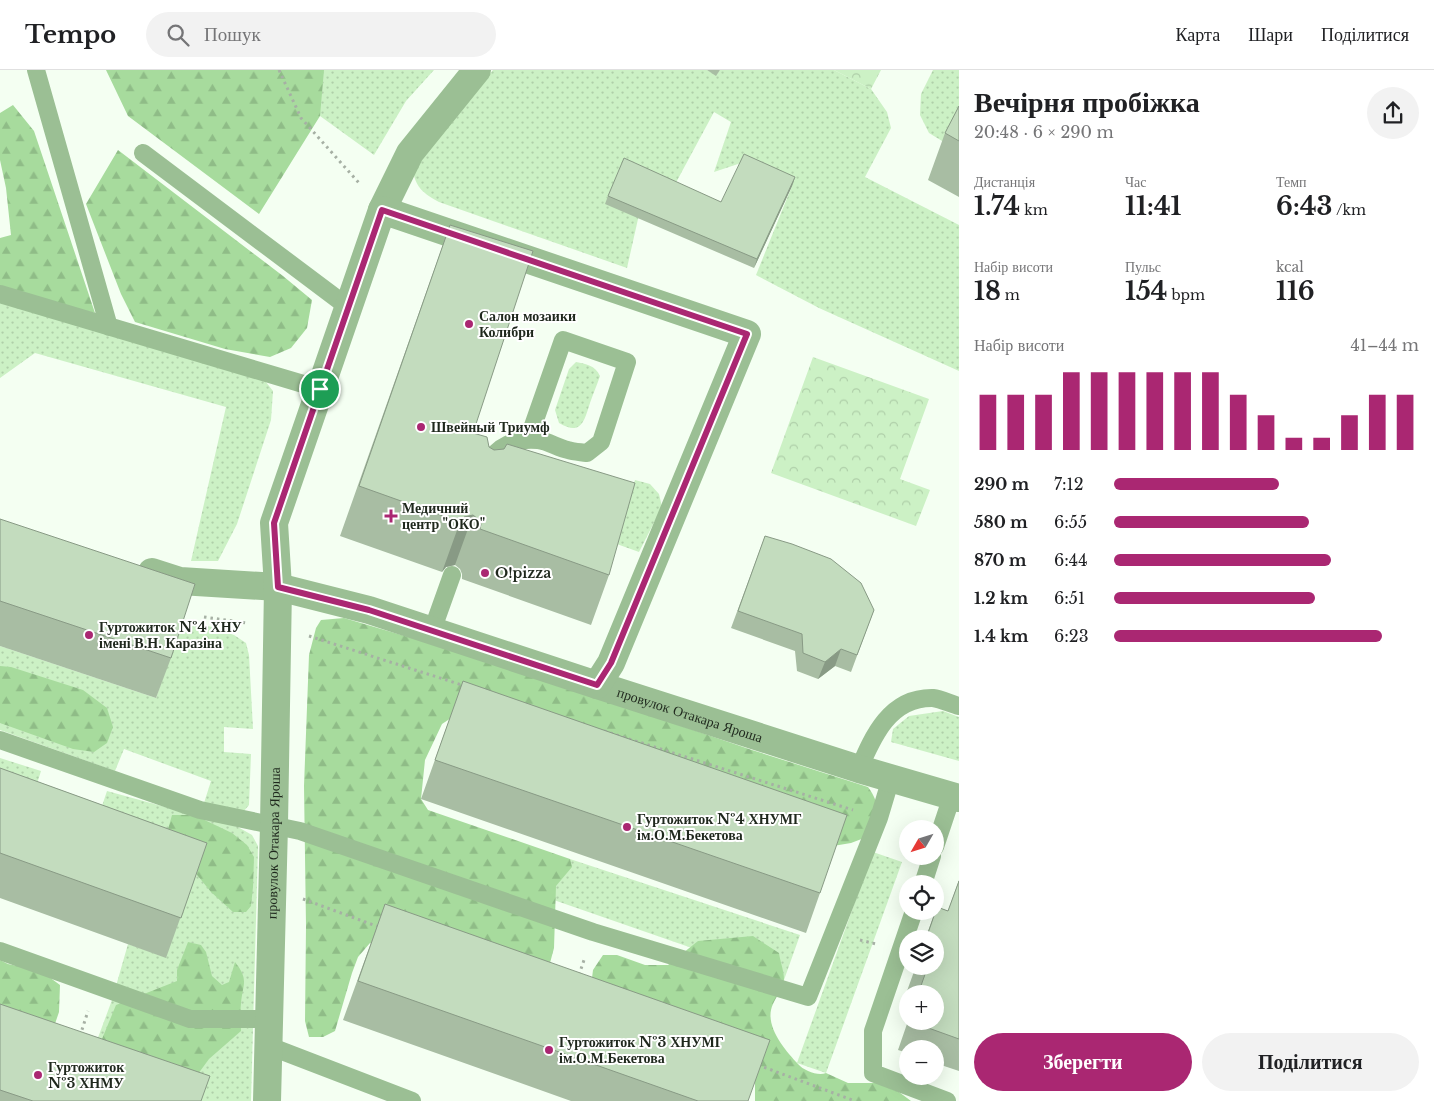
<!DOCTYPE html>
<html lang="uk">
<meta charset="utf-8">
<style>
:root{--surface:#fff;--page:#f2f2f2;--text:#202124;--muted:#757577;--line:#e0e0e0;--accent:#aa2772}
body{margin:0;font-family:"Libre Baskerville",serif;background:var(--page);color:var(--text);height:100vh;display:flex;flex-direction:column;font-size:19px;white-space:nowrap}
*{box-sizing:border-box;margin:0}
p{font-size:16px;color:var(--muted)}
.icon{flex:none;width:28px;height:28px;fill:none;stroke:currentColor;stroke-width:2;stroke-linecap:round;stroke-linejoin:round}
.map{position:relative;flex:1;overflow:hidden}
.details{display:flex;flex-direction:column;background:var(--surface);width:475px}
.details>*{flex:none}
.needle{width:32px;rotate:231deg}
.controls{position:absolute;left:899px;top:750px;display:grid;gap:10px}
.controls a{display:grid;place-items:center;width:45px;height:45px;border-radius:50%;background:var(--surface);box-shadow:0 5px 20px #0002;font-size:25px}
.pin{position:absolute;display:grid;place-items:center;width:42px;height:42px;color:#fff;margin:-21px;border:2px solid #fff;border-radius:50%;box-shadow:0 1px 5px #0007}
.round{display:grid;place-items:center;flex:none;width:52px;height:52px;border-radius:26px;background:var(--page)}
.overview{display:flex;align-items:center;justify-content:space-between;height:85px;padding:0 15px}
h1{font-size:28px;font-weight:800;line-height:38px}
.stats{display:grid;grid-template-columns:repeat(3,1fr);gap:8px;height:85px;padding:5px 15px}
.stats div{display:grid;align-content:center}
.stats b{font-size:25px;font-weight:800}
.stats small{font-size:14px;font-weight:400}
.stats p{font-size:14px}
.chart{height:140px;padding:10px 15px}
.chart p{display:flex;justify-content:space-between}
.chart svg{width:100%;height:90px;margin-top:5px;stroke:var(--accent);stroke-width:6}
.primary-button{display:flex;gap:10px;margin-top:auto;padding:10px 15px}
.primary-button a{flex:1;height:58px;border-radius:30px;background:var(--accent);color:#fff;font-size:20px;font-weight:800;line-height:58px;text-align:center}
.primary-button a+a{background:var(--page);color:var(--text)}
ul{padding:0 15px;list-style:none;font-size:16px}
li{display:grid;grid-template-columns:80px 60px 1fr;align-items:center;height:38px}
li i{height:12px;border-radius:6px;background:var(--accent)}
header{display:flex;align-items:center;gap:30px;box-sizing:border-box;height:70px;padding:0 25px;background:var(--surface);border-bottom:1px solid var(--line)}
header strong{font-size:24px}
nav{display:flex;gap:28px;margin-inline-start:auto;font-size:18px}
.search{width:350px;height:45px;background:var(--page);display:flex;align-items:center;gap:12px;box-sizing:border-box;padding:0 18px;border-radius:28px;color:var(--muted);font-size:19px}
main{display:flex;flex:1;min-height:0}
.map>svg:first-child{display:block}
.grass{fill:url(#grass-dots)}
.forest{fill:url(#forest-firs)}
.park{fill:url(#park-crowns)}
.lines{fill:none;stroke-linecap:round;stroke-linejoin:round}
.path{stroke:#a6b0a4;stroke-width:3;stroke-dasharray:2.5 4;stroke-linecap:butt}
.service{stroke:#9bbf94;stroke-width:18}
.minor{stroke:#9bbf94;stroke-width:28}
.wall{fill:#a8bda3}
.shaded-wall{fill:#889a85}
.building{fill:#c3dcbe;stroke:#889a85}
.route-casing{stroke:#fff;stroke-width:10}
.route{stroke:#aa2772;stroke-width:6}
.poi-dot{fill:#aa2772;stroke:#fff;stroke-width:2}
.labels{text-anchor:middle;stroke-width:4;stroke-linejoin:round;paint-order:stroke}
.poi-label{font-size:14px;font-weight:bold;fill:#1f281d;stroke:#fff;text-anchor:start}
.street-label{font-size:14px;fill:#1f281d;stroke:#fff}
</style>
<header>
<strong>Tempo</strong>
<div class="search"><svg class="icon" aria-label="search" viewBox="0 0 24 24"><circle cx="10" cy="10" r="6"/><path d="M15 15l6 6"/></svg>Пошук</div>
<nav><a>Карта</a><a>Шари</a><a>Поділитися</a></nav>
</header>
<main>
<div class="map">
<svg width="959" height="1031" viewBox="0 0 959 1031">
<defs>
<pattern id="grass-dots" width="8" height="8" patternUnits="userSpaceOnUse" patternTransform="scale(1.25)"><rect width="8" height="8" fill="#ccf1c5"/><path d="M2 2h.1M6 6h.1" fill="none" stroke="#afcfa9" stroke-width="1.8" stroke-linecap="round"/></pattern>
<pattern id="forest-firs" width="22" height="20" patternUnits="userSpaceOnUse" patternTransform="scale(1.25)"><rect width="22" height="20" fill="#a7db9d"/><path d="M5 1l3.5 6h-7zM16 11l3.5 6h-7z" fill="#8fbc87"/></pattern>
<pattern id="park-crowns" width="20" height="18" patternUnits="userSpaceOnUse" patternTransform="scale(1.25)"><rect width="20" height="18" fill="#ccf1c5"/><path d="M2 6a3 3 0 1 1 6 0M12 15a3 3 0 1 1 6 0" fill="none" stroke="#afcfa9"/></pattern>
</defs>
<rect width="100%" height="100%" fill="#f4fff2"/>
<path class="grass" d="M 295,0 L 434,0 L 406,31 L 374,85 L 320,46 Z
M 493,0 L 707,0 L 716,5 L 720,0 L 834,0 L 871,19 L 887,42 L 891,58 L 865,107 L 959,155 L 959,301 L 819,238 L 756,205 L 792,116 L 741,93 L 714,102 L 731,52 L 714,42 L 672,120 L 655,113 L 638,149 L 627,198 L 439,132 C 424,124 415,117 413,100 Z
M 933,0 L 959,0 L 959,51 L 947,74 L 929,63 L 920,45 L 921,24 Z
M 0,231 L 262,307 L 273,321 L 271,350 L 237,454 L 218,491 L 191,491 L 226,337 L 35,283 L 0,308 Z
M 576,292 C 586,294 595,295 600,306 C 597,315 593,324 590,333 C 584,352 581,366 559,353 L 555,340 L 569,299 Z
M 635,410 L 650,414 L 659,424 L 662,437 L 639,482 L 614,473 Z
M 191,550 L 234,565 L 246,573 L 249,585 L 253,659 L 224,657 L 224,682 L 251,684 L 249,735 L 244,741 L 204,733 L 211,711 L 124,679 L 115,701 L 0,660 L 0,576 L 156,628 L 181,554 Z
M 943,641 L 959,647 L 959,691 L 891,672 L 893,659 L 909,646 Z
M 0,688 L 41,701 L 25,752 L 0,744 Z
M 107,721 L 238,757 L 252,765 L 258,776 L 251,1031 L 151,1031 L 83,1008 L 112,930 L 128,874 L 166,887 L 89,775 Z
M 873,782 L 902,792 L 826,1003 L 797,993 Z
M 570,789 L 800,865 L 784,910 L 548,828 L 549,816 Z"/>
<path class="forest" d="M 106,0 L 324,0 L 320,46 L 259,144 L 128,46 Z
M 13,35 L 34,61 L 95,243 L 28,227 L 0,217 L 0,168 L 11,165 L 6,118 L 0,90 L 0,43 Z
M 118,80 L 283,206 L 312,230 L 307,258 L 291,278 L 270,287 L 225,279 L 135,252 L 121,224 L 86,134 Z
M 344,548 L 493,592 L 752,680 L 868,717 C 882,736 876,743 872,765 L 851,773 L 833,776 L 451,648 L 442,654 L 425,690 L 421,729 L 428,740 L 570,789 L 572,797 L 556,816 L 554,878 L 550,893 L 370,873 L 358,887 L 352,903 L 335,961 L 323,967 L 309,967 L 305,951 L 306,856 L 304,716 L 309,585 L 316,558 L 321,550 Z
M 0,596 L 11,597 L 83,620 L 107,638 L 113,657 L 107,673 L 94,682 L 73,679 L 0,653 Z
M 172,745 L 194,745 L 232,763 L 247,775 L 254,787 L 253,817 L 251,836 L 246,842 L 233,842 L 211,822 L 184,789 L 167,763 Z
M 753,866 L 779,883 C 780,891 784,901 784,909 C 784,917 776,927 773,934 C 763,955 785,980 798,994 C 804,1001 818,1006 826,1003 L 848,1013 L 877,1013 L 899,1022 L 911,1031 L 755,1031 L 755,1010 L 591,916 L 593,900 L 603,885 L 617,885 L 645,895 L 668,895 L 698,871 Z
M 188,872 L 201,875 L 206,882 L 212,906 L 222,915 L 229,912 L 235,892 C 249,910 243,913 241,933 C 240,942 241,952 241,961 L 209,989 L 187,1019 L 93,1002 L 102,969 L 116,935 L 177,911 L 177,900 Z
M 0,890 L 8,894 L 41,901 L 60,915 L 59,942 L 43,989 L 0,975 Z"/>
<path class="park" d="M 834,0 L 881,0 L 871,19 Z
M 813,287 L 929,329 L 900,409 L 930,420 L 916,456 L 771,403 Z"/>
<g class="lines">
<path class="path" d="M 279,0 L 301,48 L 359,113
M 204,547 L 247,553
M 309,566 L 465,616
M 604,661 L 853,740
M 303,829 L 379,857
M 860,870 L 876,874
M 579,905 L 585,887
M 80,966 L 88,941
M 758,995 L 855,1031"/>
<path class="service" d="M 36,0 L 109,257
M 143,83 L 348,237
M 0,224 L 320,319
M 487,396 C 496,375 517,368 538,370 C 548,371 558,378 568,380 C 574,382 581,382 587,383 L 601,372 L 627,292 L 563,270 L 528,370
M 432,561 L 452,505
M 0,670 L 200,740 L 300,761 L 593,862 L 808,927 L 879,748 L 891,708
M 859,699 C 873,666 890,627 933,628 C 941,629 951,634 959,636
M 935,777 L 952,726
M 923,814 L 932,786
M 914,841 L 873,961 L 873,1003 L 947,1031
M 0,881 L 190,949 L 270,949
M 269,976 L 412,1031"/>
<g class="minor">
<path d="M 382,140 L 410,83 L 477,0"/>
<path id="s1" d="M 152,502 L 180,511 L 278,517 L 369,540 L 597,615 L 859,699 L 959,728"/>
<path id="s2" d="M 267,1031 L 274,755 L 278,517 L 274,453 L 382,140 L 747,264 L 611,593 L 597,615"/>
</g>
</g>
<path class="wall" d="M 707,0 L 720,0 L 716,6 Z
M 959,36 L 959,127 L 928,110 L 945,63 Z
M 795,107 L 792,116 L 754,198 L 605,134 L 608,126 L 721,132 Z
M 450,155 L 473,363 L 489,377 L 609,505 L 591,555 L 462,509 L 462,504 L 460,499 L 455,495 L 446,497 L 442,502 L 340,466 Z
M 0,449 L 171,588 L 156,628 L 0,576 Z
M 765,466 L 874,540 L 851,602 L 835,596 L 818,609 L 797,601 L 795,581 L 731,558 Z
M 463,611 L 820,823 L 806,863 L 421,729 Z
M 0,698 L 207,773 L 166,888 L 0,828 Z
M 959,810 L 959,1001 L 935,993 L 935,979 L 908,979 L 908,983 L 898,980 L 908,951 L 935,924 L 914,924 L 907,921 L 916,896 L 935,896 L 935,869 L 925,869 L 937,837 L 948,841 Z
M 385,834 L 748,1031 L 571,1031 L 343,950 Z
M 0,934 L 201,1031 L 0,1031 Z"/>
<path class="shaded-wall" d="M 795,107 L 792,116 L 754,198 L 757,189 Z
M 473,445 L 455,495 L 446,497 L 442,502 L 460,452 L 464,447 Z
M 841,579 L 835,596 L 818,609 L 825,592 Z"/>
<path class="building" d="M 959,36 L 959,71 L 945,63 Z
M 744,84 L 795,107 L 757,189 L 608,126 L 624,88 L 721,132 Z
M 450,155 L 533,181 L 473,363 L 487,367 L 489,377 L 494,380 L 504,379 L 507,374 L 635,413 L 609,505 L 480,459 L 481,454 L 478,449 L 473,445 L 464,447 L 460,452 L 359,416 Z
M 0,449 L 195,514 L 171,588 L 0,531 Z
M 765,466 L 792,474 L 831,489 L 861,513 L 874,540 L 857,585 L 841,579 L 825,592 L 803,583 L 802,564 L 738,541 Z
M 463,611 L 847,745 L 820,823 L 435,690 Z
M 0,698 L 207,773 L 181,848 L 0,783 Z
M 959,811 L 959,969 L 909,951 L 935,951 L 935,924 L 918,924 L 928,896 L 927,896 L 935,896 L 935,869 L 926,869 L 937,837 L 948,841 Z
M 385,834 L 770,970 L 748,1031 L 698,1031 L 358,911 Z
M 0,934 L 210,1006 L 201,1031 L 33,1031 L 0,1020 Z"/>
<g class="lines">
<defs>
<path id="route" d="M 382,140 L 747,264 L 611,593 L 597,615 L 369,540 L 278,517 L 274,453 Z"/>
</defs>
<use href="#route" class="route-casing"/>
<use href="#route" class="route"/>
</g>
<g class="poi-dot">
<circle cx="469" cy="254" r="5"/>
<circle cx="421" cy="357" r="5"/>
<path d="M388.5 438.5h5v5h5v5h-5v5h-5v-5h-5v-5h5z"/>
<circle cx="485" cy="503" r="5"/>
<circle cx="89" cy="565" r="5"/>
<circle cx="627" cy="757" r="5"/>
<circle cx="549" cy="980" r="5"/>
<circle cx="38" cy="1005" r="5"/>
</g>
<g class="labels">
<g class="poi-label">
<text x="479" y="251">Салон мозаики<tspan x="479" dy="16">Колибри</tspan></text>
<text x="431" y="362">Швейный Триумф</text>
<text x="402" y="443">Медичний<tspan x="402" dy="16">центр "ОКО"</tspan></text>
<text x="495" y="508">O!pizza</text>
<text x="99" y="562">Гуртожиток №4 ХНУ<tspan x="99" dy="16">імені В.Н. Каразіна</tspan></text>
<text x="637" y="754">Гуртожиток №4 ХНУМГ<tspan x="637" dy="16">ім.О.М.Бекетова</tspan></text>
<text x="559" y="977">Гуртожиток №3 ХНУМГ<tspan x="559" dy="16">ім.О.М.Бекетова</tspan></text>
<text x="48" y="1002">Гуртожиток<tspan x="48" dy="16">№3 ХНМУ</tspan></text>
</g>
<g class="street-label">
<text dy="5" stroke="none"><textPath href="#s1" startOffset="559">провулок Отакара Яроша</textPath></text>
<text dy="5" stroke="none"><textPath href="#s2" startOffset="258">провулок Отакара Яроша</textPath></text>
</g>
</g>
</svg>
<div class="controls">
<a><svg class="needle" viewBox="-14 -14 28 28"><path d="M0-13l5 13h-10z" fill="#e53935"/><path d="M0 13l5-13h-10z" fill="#757577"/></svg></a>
<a><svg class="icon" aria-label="locate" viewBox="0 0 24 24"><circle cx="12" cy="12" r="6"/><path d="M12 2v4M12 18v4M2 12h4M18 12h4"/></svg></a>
<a><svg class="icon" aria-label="layers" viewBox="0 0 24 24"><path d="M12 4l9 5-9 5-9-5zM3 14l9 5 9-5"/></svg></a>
<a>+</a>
<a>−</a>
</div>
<div class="pin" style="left:320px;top:319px;background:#1e9e55"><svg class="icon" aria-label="arrive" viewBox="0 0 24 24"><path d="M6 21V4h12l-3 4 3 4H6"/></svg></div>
</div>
<section class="details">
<div class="overview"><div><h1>Вечірня пробіжка</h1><p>20:48 · 6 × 290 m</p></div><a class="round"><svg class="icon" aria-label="share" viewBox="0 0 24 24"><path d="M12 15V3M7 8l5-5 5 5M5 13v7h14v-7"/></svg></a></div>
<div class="stats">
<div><p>Дистанція</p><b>1.74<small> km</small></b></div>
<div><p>Час</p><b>11:41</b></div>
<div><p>Темп</p><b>6:43<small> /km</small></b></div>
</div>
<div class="stats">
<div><p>Набір висоти</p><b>18<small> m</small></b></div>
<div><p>Пульс</p><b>154<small> bpm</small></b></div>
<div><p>kcal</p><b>116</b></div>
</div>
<div class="chart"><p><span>Набір висоти</span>41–44 m</p>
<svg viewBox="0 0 160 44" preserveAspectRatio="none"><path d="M5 44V17M15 44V17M25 44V17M35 44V6M45 44V6M55 44V6M65 44V6M75 44V6M85 44V6M95 44V17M105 44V27M115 44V38M125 44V38M135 44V27M145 44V17M155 44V17"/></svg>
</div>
<ul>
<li><b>290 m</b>7:12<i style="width:54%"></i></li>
<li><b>580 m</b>6:55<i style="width:64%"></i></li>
<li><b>870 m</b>6:44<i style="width:71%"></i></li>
<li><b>1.2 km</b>6:51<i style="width:66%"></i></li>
<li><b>1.4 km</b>6:23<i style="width:88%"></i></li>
</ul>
<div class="primary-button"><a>Зберегти</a><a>Поділитися</a></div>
</section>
</main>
